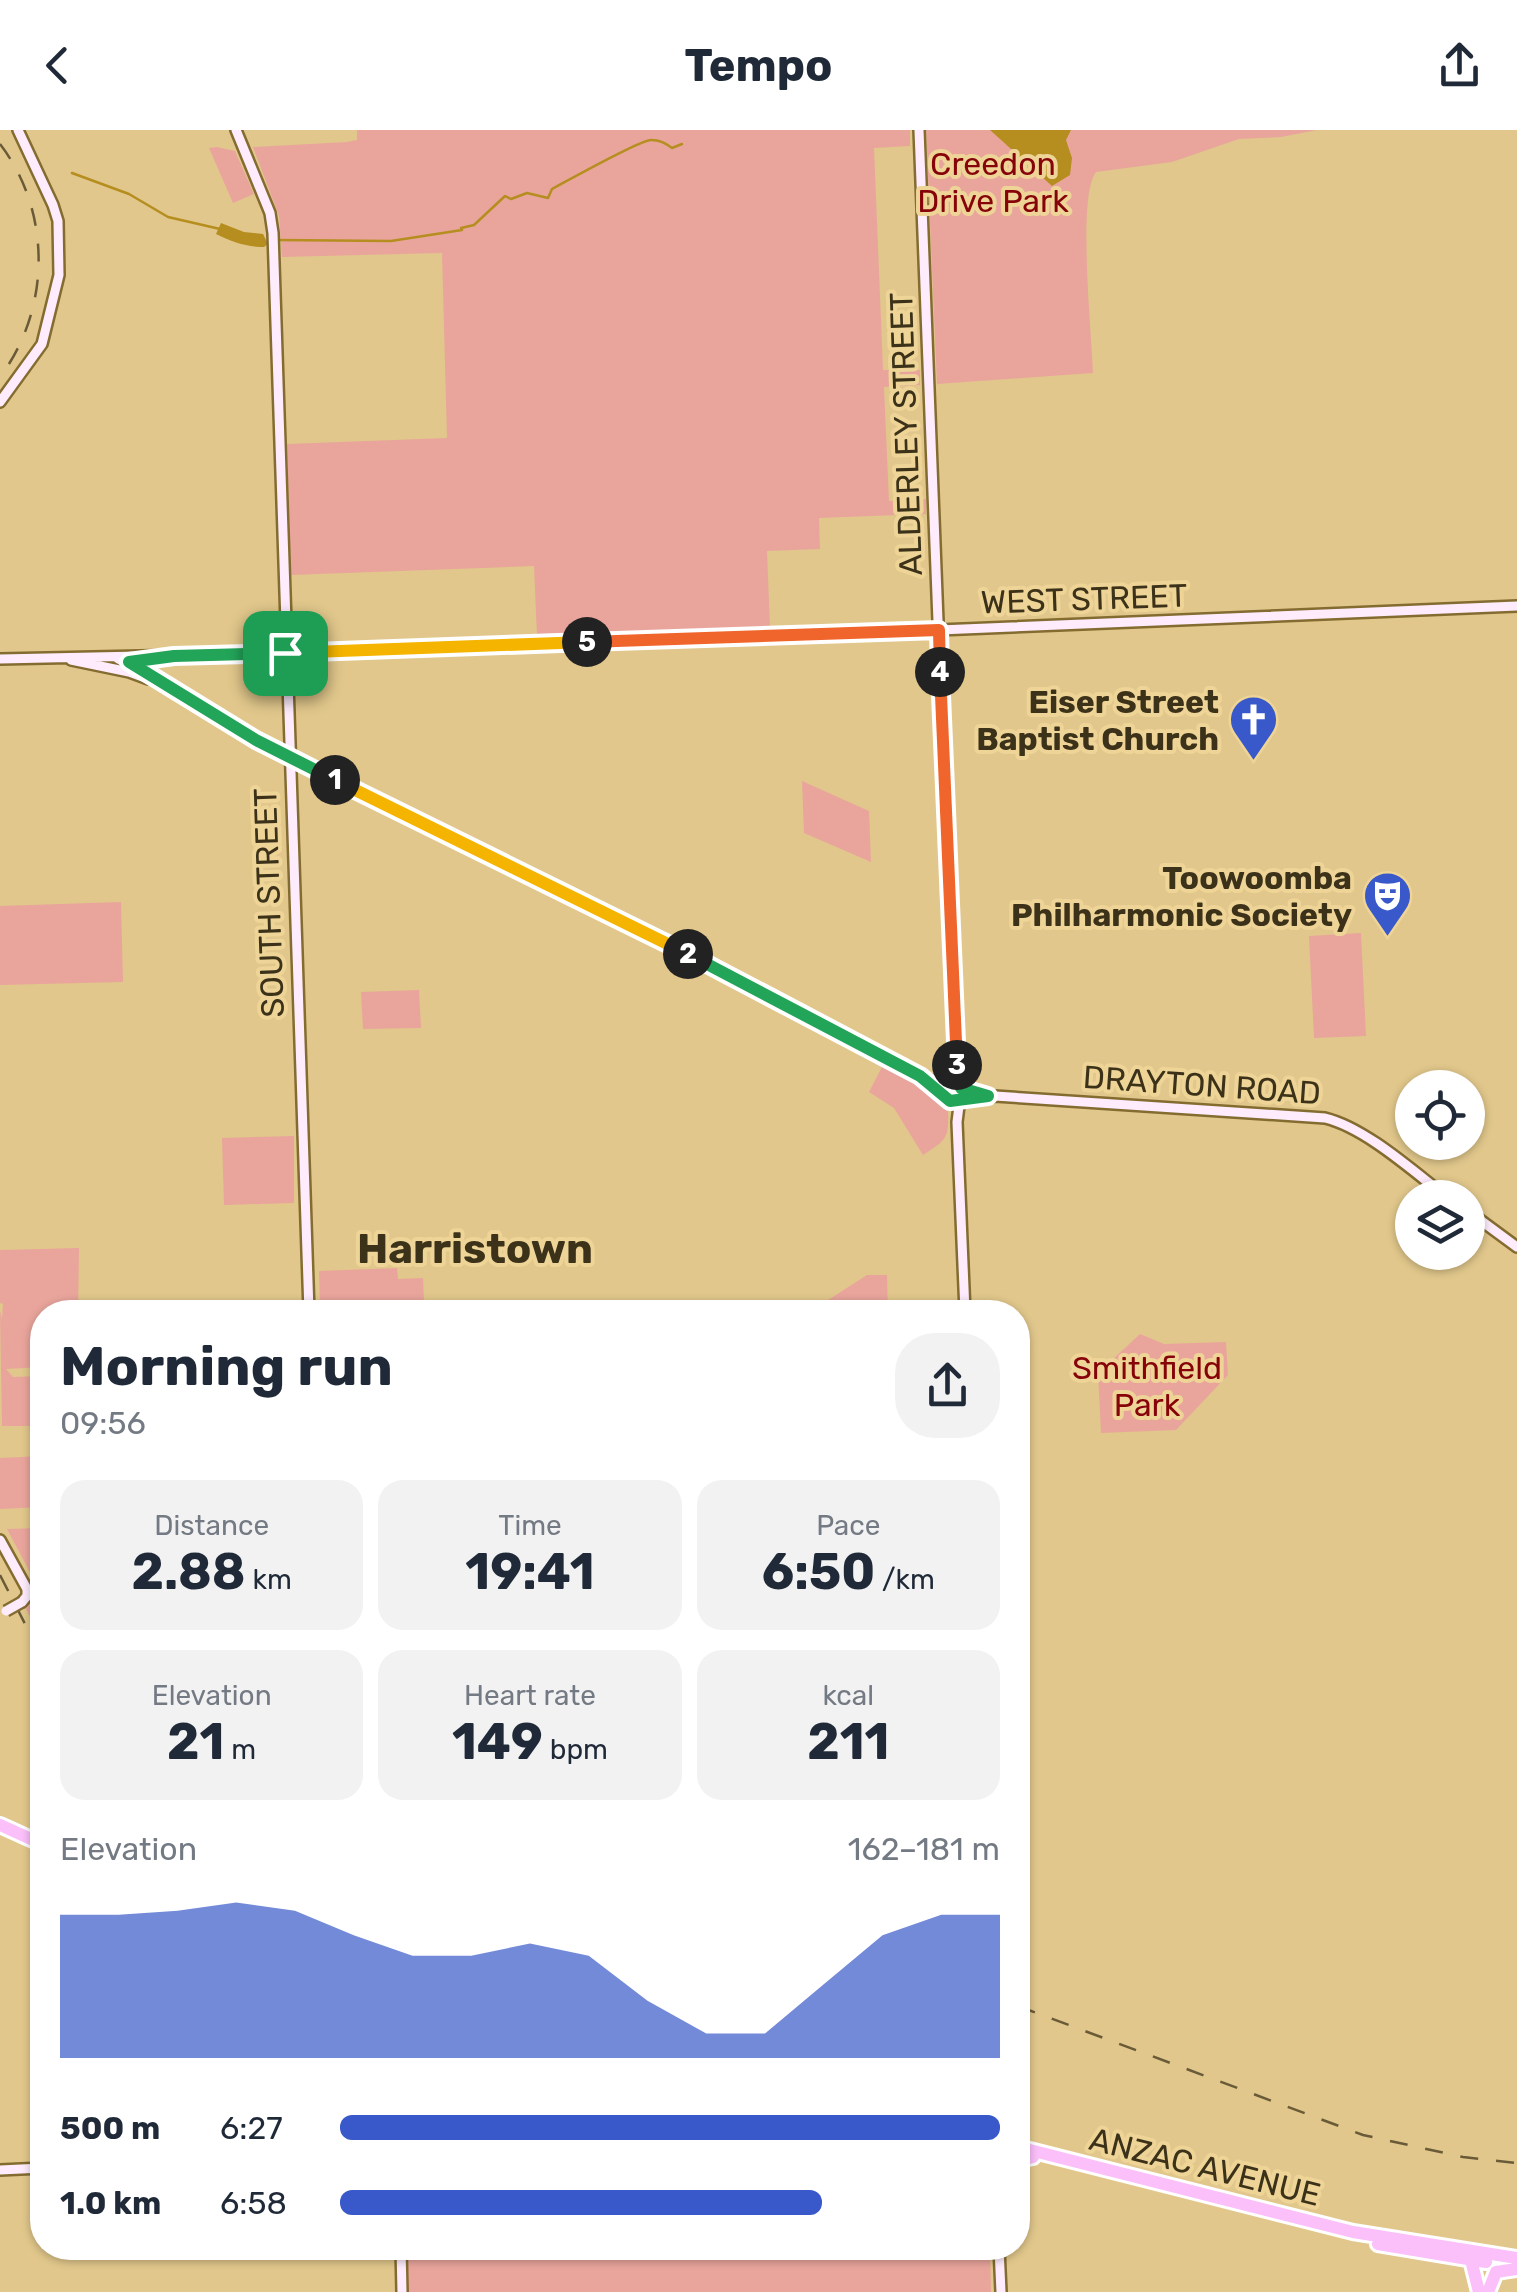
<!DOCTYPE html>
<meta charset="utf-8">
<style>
:root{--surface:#fff;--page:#f2f2f3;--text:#1f2937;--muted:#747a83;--accent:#3959ca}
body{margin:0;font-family:Rubik,sans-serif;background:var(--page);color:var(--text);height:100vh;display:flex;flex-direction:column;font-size:38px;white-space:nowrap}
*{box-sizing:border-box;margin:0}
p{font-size:32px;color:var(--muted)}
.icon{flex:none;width:55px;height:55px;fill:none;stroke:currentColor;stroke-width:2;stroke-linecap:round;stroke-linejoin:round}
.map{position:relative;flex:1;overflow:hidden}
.drawer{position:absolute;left:30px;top:1170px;width:1000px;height:960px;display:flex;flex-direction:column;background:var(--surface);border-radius:40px;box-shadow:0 2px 8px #0004}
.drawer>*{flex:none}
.fabs{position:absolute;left:1395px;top:940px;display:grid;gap:20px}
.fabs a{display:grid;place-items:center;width:90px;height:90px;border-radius:50%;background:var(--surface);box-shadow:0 2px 8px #0004;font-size:50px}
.pin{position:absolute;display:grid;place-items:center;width:85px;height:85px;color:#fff;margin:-42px;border-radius:20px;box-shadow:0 5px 15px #0006}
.km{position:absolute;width:50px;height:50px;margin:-25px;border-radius:50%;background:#222;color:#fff;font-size:28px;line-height:50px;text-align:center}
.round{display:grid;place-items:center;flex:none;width:105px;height:105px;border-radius:40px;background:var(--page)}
.head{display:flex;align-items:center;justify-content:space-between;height:170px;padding:0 30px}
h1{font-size:55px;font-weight:700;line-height:75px}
.figures{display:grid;grid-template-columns:repeat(3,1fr);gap:15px;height:170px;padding:10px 30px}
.figures div{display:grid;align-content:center;border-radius:25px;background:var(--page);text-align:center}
.figures b{font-size:50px;font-weight:700}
.figures small{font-size:28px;font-weight:400}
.figures p{font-size:28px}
.chart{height:280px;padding:20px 30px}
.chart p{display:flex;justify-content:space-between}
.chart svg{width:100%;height:180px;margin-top:10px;fill:var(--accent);opacity:.7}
ul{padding:0 30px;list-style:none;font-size:32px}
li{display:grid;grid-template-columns:160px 120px 1fr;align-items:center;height:75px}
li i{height:25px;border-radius:12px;background:var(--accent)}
header{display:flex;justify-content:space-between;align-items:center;height:130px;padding:0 30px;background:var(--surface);font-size:45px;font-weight:700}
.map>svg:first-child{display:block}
.green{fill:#e9a59c}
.water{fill:#b58e1f}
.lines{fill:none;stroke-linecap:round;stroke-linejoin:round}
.stream{stroke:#b58e1f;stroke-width:2.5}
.secondary-casing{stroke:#846c31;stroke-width:14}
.highway-casing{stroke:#fff;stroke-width:18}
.secondary{stroke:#feecfd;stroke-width:9}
.highway{stroke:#fbbff9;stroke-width:12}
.rail{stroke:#6a5b38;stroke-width:2.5;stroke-dasharray:18 18;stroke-linecap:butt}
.secondary-bridge-casing{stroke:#846c31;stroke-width:14;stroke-linecap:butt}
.secondary-bridge{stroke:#feecfd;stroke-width:9}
.split-1-casing{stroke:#fff;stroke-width:20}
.split-2-casing{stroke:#fff;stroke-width:20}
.split-3-casing{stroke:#fff;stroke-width:20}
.split-4-casing{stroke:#fff;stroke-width:20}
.split-5-casing{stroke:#fff;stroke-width:20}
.split-6-casing{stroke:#fff;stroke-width:20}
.split-1{stroke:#22a559;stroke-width:12}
.split-2{stroke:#f5b400;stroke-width:12}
.split-3{stroke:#22a559;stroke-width:12}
.split-4{stroke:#f0652b;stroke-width:12}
.split-5{stroke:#f0652b;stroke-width:12}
.split-6{stroke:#f5b400;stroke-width:12}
.labels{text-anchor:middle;stroke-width:8;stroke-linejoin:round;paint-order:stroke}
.park-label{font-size:32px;fill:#850309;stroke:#eed497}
.street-label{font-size:32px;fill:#3c3219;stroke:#eed497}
.poi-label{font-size:32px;font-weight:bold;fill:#3c3219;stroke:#eed497;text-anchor:end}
.district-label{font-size:42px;font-weight:bold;fill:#3c3219;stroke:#eed497}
</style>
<header><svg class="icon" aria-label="back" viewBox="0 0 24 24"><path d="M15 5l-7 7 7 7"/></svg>Tempo<svg class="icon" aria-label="share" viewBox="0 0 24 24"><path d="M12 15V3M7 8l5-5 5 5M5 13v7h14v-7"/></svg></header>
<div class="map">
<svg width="1517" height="2162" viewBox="0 0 1517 2162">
<rect width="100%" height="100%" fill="#e1c78b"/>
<path class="green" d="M 357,0 L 910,0 L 910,16 L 874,18 L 883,240 L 920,240 L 920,255 L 884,257 L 889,371 L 926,369 L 926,384 L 819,388 L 820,419 L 767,421 L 770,498 L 537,506 L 534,436 L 291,445 L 287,314 L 447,308 L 442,123 L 282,127 L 279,86 L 253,17 L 347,12 L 357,10 Z
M 926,0 L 1317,0 L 1281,7 L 1239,9 L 1172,32 L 1096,42 C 1077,66 1092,206 1093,243 L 937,254 Z
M 217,17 L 235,21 L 254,64 L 233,73 L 209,18 Z
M 802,651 L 869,681 L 871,732 L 804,703 Z
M 121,772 L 123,852 L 0,855 L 0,776 Z
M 1361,803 L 1366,906 L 1314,908 L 1309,806 Z
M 419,860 L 421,898 L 363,899 L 361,862 Z
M 883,935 L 930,960 L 948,978 C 949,1008 948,1009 923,1025 L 894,978 L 869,962 Z
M 294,1006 L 294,1073 L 224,1075 L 222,1008 Z
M 79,1118 L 78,1182 L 42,1182 L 42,1237 L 6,1239 L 13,1247 L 42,1246 L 42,1296 L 2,1296 L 0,1181 L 2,1189 L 3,1174 L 0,1173 L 0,1120 Z
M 397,1138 L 398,1149 L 423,1148 L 424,1173 L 320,1176 L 319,1141 Z
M 867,1145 L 887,1145 L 888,1182 L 831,1182 L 825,1172 Z
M 1140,1204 L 1164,1214 L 1226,1212 L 1228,1245 L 1176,1300 L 1101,1303 L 1098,1243 Z
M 42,1326 L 42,1377 L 0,1379 L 0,1328 Z
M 42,1398 L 42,1444 L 31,1444 L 7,1399 Z
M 33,1466 L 42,1469 L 42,1510 L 25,1477 Z
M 407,2118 L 990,2118 L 991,2162 L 408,2162 Z"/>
<path class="water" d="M 990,0 L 1071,0 L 1066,10 L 1072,28 L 1070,45 L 1052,56 Z
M 221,93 L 244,102 L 263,104 L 268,114 L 264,117 C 246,117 233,112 216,104 Z"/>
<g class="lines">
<path class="stream" d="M 72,43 L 129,64 L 168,87 L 220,99
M 276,110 L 391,111 L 462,100 L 461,98 L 474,95 L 505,66 L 511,69 L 527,63 L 548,68 L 552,59 C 567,51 640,10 651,10 C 660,10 665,13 672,18 L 682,14"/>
<defs>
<path id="secondary" d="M 236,0 L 270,83 L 273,103 L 309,1182
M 919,0 L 954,905 L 948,954
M 0,272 L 42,214 L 59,145 L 58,91 L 53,75 L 18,0
M 117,528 L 288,627 L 654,805 L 920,947 L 948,955
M 0,529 L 285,523 L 939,500 L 1517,476
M 71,530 L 129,542 L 148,549
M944 962a9 9 0 1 1 18 0a9 9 0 1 1-18 0Z
M 960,967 L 995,966 L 1325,988 C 1366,998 1414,1042 1448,1068
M 960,968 L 957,992 L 965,1182
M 1468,1081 L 1517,1117
M 0,1410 L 27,1459 L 27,1466 L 22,1472
M 0,2040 L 42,2038
M 401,2118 L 402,2162
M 999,2118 L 1001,2162"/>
<path id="highway" d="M 0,1695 L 42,1714
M 1018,2017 L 1353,2102 L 1517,2128
M 1018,2030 L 1033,2027
M 1378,2114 L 1486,2132
M 1471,2130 L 1479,2162
M 1488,2162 L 1496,2142 L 1517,2139"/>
</defs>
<use href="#secondary" class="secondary-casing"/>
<use href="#highway" class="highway-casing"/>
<use href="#secondary" class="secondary"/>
<use href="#highway" class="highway"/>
<path class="rail" d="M 0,14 C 52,82 51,179 0,247
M 0,1445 L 42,1527
M 1018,1876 L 1363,2005 L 1463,2027 L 1517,2033"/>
<defs>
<path id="secondary-bridge" d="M 6,1481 L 22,1472"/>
</defs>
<use href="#secondary-bridge" class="secondary-bridge-casing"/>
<use href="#secondary-bridge" class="secondary-bridge"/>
</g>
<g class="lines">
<defs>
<path id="split-1" d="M 285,523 L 174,526 L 129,532 L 256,610 L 335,650"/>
<path id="split-2" d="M 335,650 L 688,824"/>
<path id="split-3" d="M 688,824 L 920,946 L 950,971 L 988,966 L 961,958 L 956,947 L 957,935"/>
<path id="split-4" d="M 940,542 L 957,935"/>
<path id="split-5" d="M 587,512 L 939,500 L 940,542"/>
<path id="split-6" d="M 285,523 L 587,512"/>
</defs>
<use href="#split-1" class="split-1-casing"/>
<use href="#split-2" class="split-2-casing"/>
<use href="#split-3" class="split-3-casing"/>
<use href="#split-4" class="split-4-casing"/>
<use href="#split-5" class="split-5-casing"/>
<use href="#split-6" class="split-6-casing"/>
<use href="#split-1" class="split-1"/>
<use href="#split-2" class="split-2"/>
<use href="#split-3" class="split-3"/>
<use href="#split-4" class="split-4"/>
<use href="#split-5" class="split-5"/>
<use href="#split-6" class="split-6"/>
</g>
<defs>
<symbol id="church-pin" viewBox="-11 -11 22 30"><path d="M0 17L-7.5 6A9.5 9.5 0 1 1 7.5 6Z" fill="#3959ca" stroke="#eed497"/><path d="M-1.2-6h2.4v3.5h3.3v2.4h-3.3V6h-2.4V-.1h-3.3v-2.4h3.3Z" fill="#fff"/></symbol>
<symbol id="theatre-pin" viewBox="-11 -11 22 30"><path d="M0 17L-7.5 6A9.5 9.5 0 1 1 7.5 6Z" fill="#3959ca" stroke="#eed497"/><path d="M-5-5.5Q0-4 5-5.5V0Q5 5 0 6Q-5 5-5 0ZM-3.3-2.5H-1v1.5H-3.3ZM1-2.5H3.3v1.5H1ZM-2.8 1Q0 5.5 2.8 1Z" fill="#fff"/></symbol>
</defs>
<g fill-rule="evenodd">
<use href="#church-pin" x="1226" y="562" width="55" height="75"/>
<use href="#theatre-pin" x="1360" y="738" width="55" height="75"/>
</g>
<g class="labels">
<g class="park-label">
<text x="993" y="45">Creedon<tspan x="993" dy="37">Drive Park</tspan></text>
<text x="1147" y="1249">Smithfield<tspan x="1147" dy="37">Park</tspan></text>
</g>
<g class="street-label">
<text transform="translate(906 304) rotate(-92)" y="11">ALDERLEY STREET</text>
<text transform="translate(1084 469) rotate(-2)" y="11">WEST STREET</text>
<text transform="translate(269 773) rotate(-92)" y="11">SOUTH STREET</text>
<text transform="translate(1202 955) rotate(4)" y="11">DRAYTON ROAD</text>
<text transform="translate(1205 2037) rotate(14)" y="11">ANZAC AVENUE</text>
</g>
<g class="poi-label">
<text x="1219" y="583">Eiser Street<tspan x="1219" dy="37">Baptist Church</tspan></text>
<text x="1352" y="759">Toowoomba<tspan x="1352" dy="37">Philharmonic Society</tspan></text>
</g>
<g class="district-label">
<text x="475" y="1133">Harristown</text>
</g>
</g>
</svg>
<div class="fabs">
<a><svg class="icon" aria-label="locate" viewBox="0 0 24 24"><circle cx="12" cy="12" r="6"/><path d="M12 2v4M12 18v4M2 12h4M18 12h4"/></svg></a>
<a><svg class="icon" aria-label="layers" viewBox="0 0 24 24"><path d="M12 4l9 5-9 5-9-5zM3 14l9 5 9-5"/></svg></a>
</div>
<div class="pin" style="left:285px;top:523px;background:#1e9e55"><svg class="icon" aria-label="arrive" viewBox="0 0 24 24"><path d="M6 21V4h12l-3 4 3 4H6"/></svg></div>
<b class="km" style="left:335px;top:650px">1</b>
<b class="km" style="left:688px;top:824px">2</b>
<b class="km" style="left:957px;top:935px">3</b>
<b class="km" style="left:940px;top:542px">4</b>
<b class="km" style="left:587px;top:512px">5</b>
<section class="drawer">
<div class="head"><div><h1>Morning run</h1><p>09:56</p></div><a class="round"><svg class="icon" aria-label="share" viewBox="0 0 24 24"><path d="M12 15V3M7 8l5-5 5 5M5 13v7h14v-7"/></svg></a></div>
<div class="figures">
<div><p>Distance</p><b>2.88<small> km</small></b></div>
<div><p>Time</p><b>19:41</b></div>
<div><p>Pace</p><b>6:50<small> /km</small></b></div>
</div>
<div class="figures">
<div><p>Elevation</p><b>21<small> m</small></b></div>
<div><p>Heart rate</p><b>149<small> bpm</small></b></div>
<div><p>kcal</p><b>211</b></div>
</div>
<div class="chart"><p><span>Elevation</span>162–181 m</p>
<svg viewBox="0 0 160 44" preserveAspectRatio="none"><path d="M0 44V9L10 9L20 8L30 6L40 8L50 14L60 19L70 19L80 16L90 19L100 30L110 38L120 38L130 26L140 14L150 9L160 9V44z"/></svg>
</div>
<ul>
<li><b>500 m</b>6:27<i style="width:100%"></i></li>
<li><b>1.0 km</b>6:58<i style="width:73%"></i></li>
</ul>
</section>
</div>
